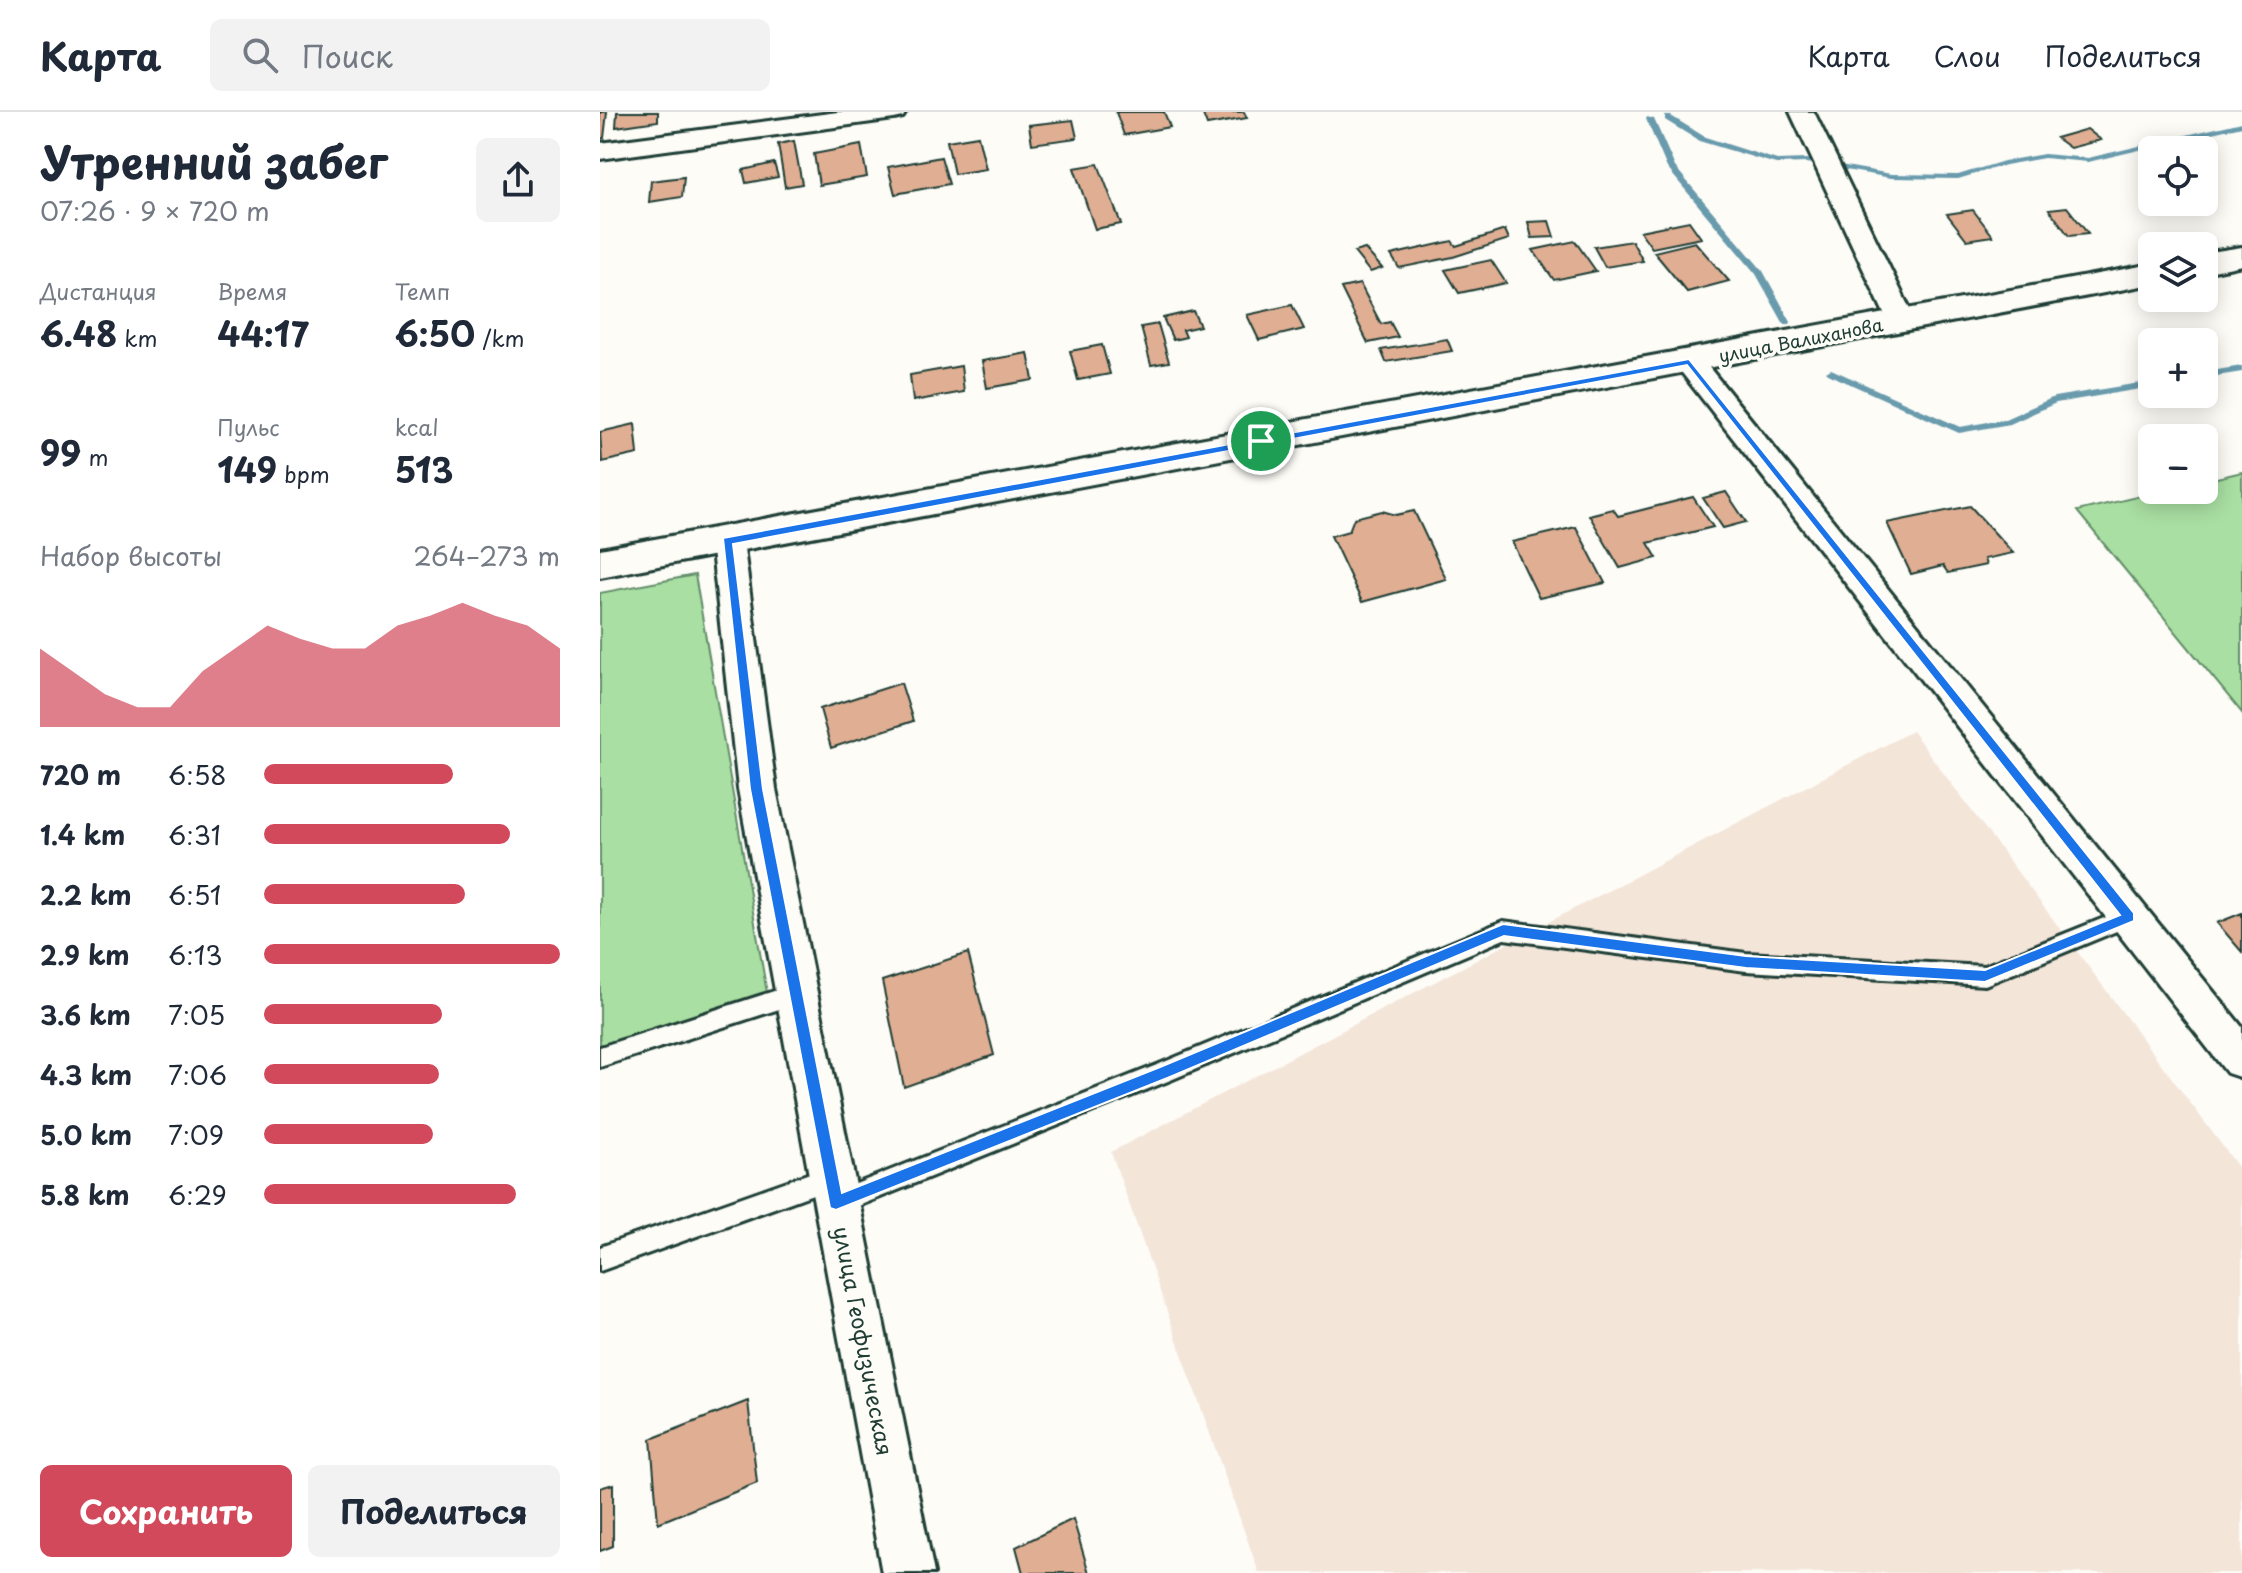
<!DOCTYPE html>
<html lang="ru">
<meta charset="utf-8">
<style>
:root{--surface:#fff;--page:#f2f2f3;--text:#1f2937;--muted:#747a83;--line:#e0e1e3;--accent:#d1495b}
body{margin:0;font-family:"Playpen Sans",sans-serif;background:var(--page);color:var(--text);height:100vh;display:flex;flex-direction:column;font-size:30px;white-space:nowrap}
*{box-sizing:border-box;margin:0}
p{font-size:26px;color:var(--muted)}
.icon{flex:none;width:44px;height:44px;fill:none;stroke:currentColor;stroke-width:2;stroke-linecap:round;stroke-linejoin:round}
.map{position:relative;flex:1;overflow:hidden}
.drawer{display:flex;flex-direction:column;background:var(--surface);width:600px}
.drawer>*{flex:none}
.controls{position:absolute;left:1538px;top:24px;display:grid;gap:16px}
.controls a{display:grid;place-items:center;width:80px;height:80px;border-radius:12px;background:var(--surface);box-shadow:0 4px 20px #0003;font-size:40px}
.pin{position:absolute;display:grid;place-items:center;width:68px;height:68px;color:#fff;margin:-34px;border:4px solid #fff;border-radius:50%;box-shadow:0 2px 8px #0007}
.round{display:grid;place-items:center;flex:none;width:84px;height:84px;border-radius:12px;background:var(--page)}
.headline{display:flex;align-items:center;justify-content:space-between;height:136px;padding:0 40px}
h1{font-size:44px;font-weight:700;line-height:60px}
.stats{display:grid;grid-template-columns:repeat(3,1fr);gap:12px;height:136px;padding:8px 40px}
.stats div{display:grid;align-content:center}
.stats b{font-size:34px;font-weight:700}
.stats small{font-size:22px;font-weight:400}
.stats p{font-size:22px}
.chart{height:224px;padding:16px 40px}
.chart p{display:flex;justify-content:space-between}
.chart svg{width:100%;height:144px;margin-top:8px;fill:var(--accent);opacity:.7}
.primary-button{display:flex;gap:16px;margin-top:auto;padding:16px 40px}
.primary-button a{flex:1;height:92px;border-radius:12px;background:var(--accent);color:#fff;font-size:32px;font-weight:700;line-height:92px;text-align:center}
.primary-button a+a{background:var(--page);color:var(--text)}
ul{padding:0 40px;list-style:none;font-size:26px}
li{display:grid;grid-template-columns:128px 96px 1fr;align-items:center;height:60px}
li i{height:20px;border-radius:10px;background:var(--accent)}
header{display:flex;align-items:center;gap:48px;box-sizing:border-box;height:112px;padding:0 40px;background:var(--surface);border-bottom:2px solid var(--line)}
header strong{font-size:38px}
nav{display:flex;gap:44px;margin-inline-start:auto;font-size:28px}
.search{width:560px;height:72px;background:var(--page);display:flex;align-items:center;gap:20px;box-sizing:border-box;padding:0 28px;border-radius:12px;color:var(--muted);font-size:30px}
main{display:flex;flex:1;min-height:0}
.map>svg:first-child{display:block}
.built{fill:#f4e5d9}
.green{fill:#a9dfa2;stroke:#648e6b;stroke-width:2}
.lines{fill:none;stroke-linecap:round;stroke-linejoin:round}
.stream{fill:#699bad;fill-rule:evenodd}
.building{fill:#e0ae93;stroke:#1f3d34;stroke-width:2}
.service-casing{stroke:#1f3d34;stroke-width:6}
.minor-casing{stroke:#1f3d34;stroke-width:6}
.secondary-casing{stroke:#1f3d34;stroke-width:6}
.service{fill:#fdfcf7;fill-rule:evenodd}
.minor{fill:#fdfcf7;fill-rule:evenodd}
.secondary{fill:#fdfcf7;fill-rule:evenodd}
.route{fill:#1a73e8;stroke:#fff;stroke-width:2;fill-rule:evenodd}
.labels{text-anchor:middle;stroke-width:7;stroke-linejoin:round;paint-order:stroke}
.far-street-label{font-size:18px;fill:#1f3d34;stroke:#fdfcf7}
.street-label{font-size:22px;fill:#1f3d34;stroke:#fdfcf7}
</style>
<header>
<strong>Карта</strong>
<div class="search"><svg class="icon" aria-label="search" viewBox="0 0 24 24"><circle cx="10" cy="10" r="6"/><path d="M15 15l6 6"/></svg>Поиск</div>
<nav><a>Карта</a><a>Слои</a><a>Поделиться</a></nav>
</header>
<main>
<section class="drawer">
<div class="headline"><div><h1>Утренний забег</h1><p>07:26 · 9 × 720 m</p></div><a class="round"><svg class="icon" aria-label="share" viewBox="0 0 24 24"><path d="M12 15V3M7 8l5-5 5 5M5 13v7h14v-7"/></svg></a></div>
<div class="stats">
<div><p>Дистанция</p><b>6.48<small> km</small></b></div>
<div><p>Время</p><b>44:17</b></div>
<div><p>Темп</p><b>6:50<small> /km</small></b></div>
</div>
<div class="stats">
<div><b>99<small> m</small></b></div>
<div><p>Пульс</p><b>149<small> bpm</small></b></div>
<div><p>kcal</p><b>513</b></div>
</div>
<div class="chart"><p><span>Набор высоты</span>264–273 m</p>
<svg viewBox="0 0 160 44" preserveAspectRatio="none"><path d="M0 44V20L10 27L20 34L30 38L40 38L50 27L60 20L70 13L80 17L90 20L100 20L110 13L120 10L130 6L140 10L150 13L160 20V44z"/></svg>
</div>
<ul>
<li><b>720 m</b>6:58<i style="width:64%"></i></li>
<li><b>1.4 km</b>6:31<i style="width:83%"></i></li>
<li><b>2.2 km</b>6:51<i style="width:68%"></i></li>
<li><b>2.9 km</b>6:13<i style="width:100%"></i></li>
<li><b>3.6 km</b>7:05<i style="width:60%"></i></li>
<li><b>4.3 km</b>7:06<i style="width:59%"></i></li>
<li><b>5.0 km</b>7:09<i style="width:57%"></i></li>
<li><b>5.8 km</b>6:29<i style="width:85%"></i></li>
</ul>
<div class="primary-button"><a>Сохранить</a><a>Поделиться</a></div>
</section>
<div class="map">
<svg width="1642" height="1461" viewBox="0 0 1642 1461">
<rect width="100%" height="100%" fill="#fdfcf7"/>
<filter id="ink" filterUnits="userSpaceOnUse"><feTurbulence type="fractalNoise" baseFrequency=".0125" numOctaves="2"/><feDisplacementMap in="SourceGraphic" scale="16" xChannelSelector="R" yChannelSelector="G"/><feConvolveMatrix kernelMatrix="1 2 1 2 8 2 1 2 1" color-interpolation-filters="sRGB"/></filter>
<g filter="url(#ink)">
<path class="built" d="M 1312,619 L 1642,1060 L 1642,1461 L 659,1461 L 511,1040 Z"/>
<path class="green" d="M 1642,360 L 1642,601 L 1477,399 L 1566,378 L 1604,378 L 1604,369 Z
M 95,463 L 167,881 L 0,934 L 0,481 Z"/>
<g class="lines">
<path class="stream" d="M 1065,4 L 1071,4 L 1105,25 L 1177,48 L 1206,47 L 1291,62 L 1358,63 L 1404,49 L 1444,42 L 1488,46 L 1642,10 L 1642,14 L 1488,50 L 1444,46 L 1405,53 L 1358,67 L 1291,66 L 1206,51 L 1176,52 L 1099,29 L 1065,8 Z
M 1047,5 L 1054,7 L 1075,55 L 1163,159 L 1191,210 L 1190,212 L 1184,212 L 1156,162 L 1067,56 L 1046,7 Z
M 1642,254 L 1642,260 L 1604,266 L 1604,260 Z
M 1231,257 L 1360,315 L 1405,307 L 1454,285 L 1552,269 L 1552,275 L 1456,291 L 1410,312 L 1359,321 L 1228,262 L 1226,260 Z"/>
</g>
<path class="building" d="M 0,0 L 7,0 L 4,26 L 0,27 Z
M 17,0 L 58,0 L 58,9 L 16,15 Z
M 516,0 L 564,0 L 570,15 L 524,23 Z
M 602,0 L 644,0 L 647,6 L 607,13 Z
M 473,8 L 477,26 L 432,32 L 429,13 Z
M 1487,17 L 1501,28 L 1470,36 L 1456,26 Z
M 378,24 L 386,57 L 354,62 L 347,29 Z
M 194,29 L 202,72 L 185,75 L 178,32 Z
M 261,33 L 267,65 L 219,73 L 214,42 Z
M 341,45 L 349,72 L 295,82 L 288,55 Z
M 174,51 L 178,65 L 146,71 L 143,58 Z
M 498,52 L 521,112 L 495,117 L 474,56 Z
M 84,65 L 82,85 L 49,90 L 51,69 Z
M 1467,95 L 1488,122 L 1469,124 L 1449,97 Z
M 1373,98 L 1393,124 L 1367,128 L 1347,102 Z
M 949,109 L 954,125 L 932,126 L 928,110 Z
M 1089,109 L 1101,126 L 1052,136 L 1040,119 Z
M 905,118 L 909,127 L 853,145 L 799,156 L 791,143 L 852,129 L 856,134 Z
M 975,129 L 996,159 L 954,168 L 933,138 Z
M 1032,129 L 1043,149 L 1005,155 L 994,135 Z
M 1095,130 L 1129,169 L 1087,180 L 1054,140 Z
M 765,137 L 782,156 L 770,160 L 754,140 Z
M 891,148 L 906,171 L 859,181 L 845,158 Z
M 760,172 L 781,212 L 790,210 L 798,225 L 768,231 L 741,176 Z
M 692,193 L 704,217 L 659,228 L 647,203 Z
M 593,199 L 600,214 L 583,218 L 586,225 L 573,228 L 563,206 Z
M 558,212 L 569,250 L 551,253 L 541,215 Z
M 847,227 L 852,239 L 786,250 L 781,238 Z
M 502,233 L 510,262 L 478,268 L 470,239 Z
M 428,241 L 433,268 L 387,276 L 382,249 Z
M 361,254 L 364,280 L 313,289 L 310,263 Z
M 35,312 L 38,342 L 2,350 L 0,320 Z
M 1126,380 L 1146,410 L 1123,416 L 1103,386 Z
M 1093,385 L 1113,415 L 1048,431 L 1057,446 L 1020,456 L 989,403 L 1013,397 L 1018,404 Z
M 1370,394 L 1413,441 L 1384,447 L 1386,453 L 1348,461 L 1343,454 L 1311,462 L 1287,411 Z
M 782,399 L 796,403 L 814,399 L 846,467 L 762,490 L 731,424 L 749,419 L 754,406 Z
M 976,415 L 1005,471 L 939,486 L 912,430 Z
M 301,571 L 313,609 L 231,636 L 220,597 Z
M 1642,801 L 1642,840 L 1617,811 Z
M 368,841 L 394,943 L 304,975 L 282,869 Z
M 148,1289 L 157,1371 L 58,1411 L 51,1327 Z
M 13,1372 L 13,1434 L 0,1439 L 0,1376 Z
M 473,1407 L 489,1461 L 423,1461 L 416,1435 Z"/>
<g class="lines">
<defs>
<path id="service" d="M 1529,796 L 1536,799 L 1539,805 L 1536,811 L 1385,873 L 1146,859 L 904,827 L 573,967 L 236,1103 L 228,1099 L 224,1091 L 228,1083 L 557,953 L 903,809 L 1146,841 L 1384,854 Z
M 196,872 L 204,875 L 207,882 L 204,889 L 0,955 L 0,935 Z
M 230,1054 L 238,1057 L 242,1065 L 238,1073 L 0,1159 L 0,1135 Z"/>
<path id="minor" d="M 238,0 L 306,0 L 303,5 L 294,7 L 0,47 L 0,31 Z
M 1190,0 L 1214,0 L 1316,210 L 1312,216 L 1302,219 L 1292,216 L 1288,210 Z
M 1089,241 L 1099,243 L 1642,915 L 1642,966 L 1627,961 L 1079,257 L 1074,250 L 1079,243 Z
M 127,417 L 138,421 L 143,429 L 176,677 L 334,1461 L 282,1461 L 138,677 L 111,429 L 116,421 Z"/>
<path id="secondary" d="M 1642,135 L 1642,153 L 1604,161 L 1604,141 Z
M 1552,152 L 1552,172 L 0,465 L 0,437 Z"/>
</defs>
<use href="#service" class="service-casing"/>
<use href="#minor" class="minor-casing"/>
<use href="#secondary" class="secondary-casing"/>
<use href="#service" class="service"/>
<use href="#minor" class="minor"/>
<use href="#secondary" class="secondary"/>
</g>
</g>
<path class="route" d="M 1089,247 L 1534,801 L 1534,809 L 1385,870 L 1146,856 L 904,824 L 570,965 L 236,1098 L 230,1096 L 150,677 L 123,426 ZM 1087,253 L 1520,803 L 1385,858 L 1146,844 L 903,812 L 560,955 L 242,1081 L 163,677 L 133,432 Z"/>
<g class="labels">
<g class="far-street-label">
<text transform="translate(1201 229) rotate(-11)" y="6">улица Валиханова</text>
</g>
<g class="street-label">
<text transform="translate(263 1229) rotate(79)" y="8">улица Геофизическая</text>
</g>
</g>
</svg>
<div class="controls">
<a><svg class="icon" aria-label="locate" viewBox="0 0 24 24"><circle cx="12" cy="12" r="6"/><path d="M12 2v4M12 18v4M2 12h4M18 12h4"/></svg></a>
<a><svg class="icon" aria-label="layers" viewBox="0 0 24 24"><path d="M12 4l9 5-9 5-9-5zM3 14l9 5 9-5"/></svg></a>
<a>+</a>
<a>−</a>
</div>
<div class="pin" style="left:661px;top:329px;background:#1e9e55"><svg class="icon" aria-label="arrive" viewBox="0 0 24 24"><path d="M6 21V4h12l-3 4 3 4H6"/></svg></div>
</div>
</main>
